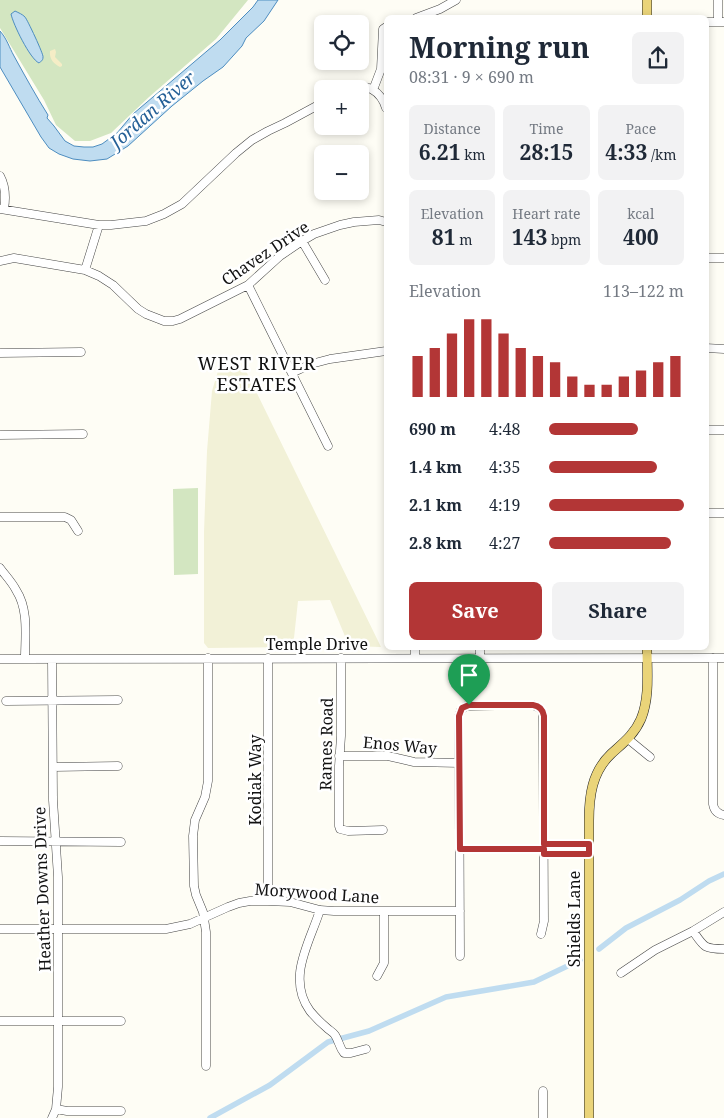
<!DOCTYPE html>
<meta charset="utf-8">
<style>
:root{--surface:#fff;--page:#f2f2f3;--text:#1f2937;--muted:#747a83;--accent:#b33636}
body{margin:0;font-family:"Noto Serif",serif;background:var(--page);color:var(--text);height:100vh;display:flex;flex-direction:column;font-size:19px;white-space:nowrap}
*{box-sizing:border-box;margin:0}
p{font-size:16px;color:var(--muted)}
.icon{flex:none;width:28px;height:28px;fill:none;stroke:currentColor;stroke-width:2;stroke-linecap:round;stroke-linejoin:round}
.map{position:relative;flex:1;overflow:hidden}
.side{position:absolute;left:384px;top:15px;width:325px;height:635px;display:flex;flex-direction:column;background:var(--surface);border-radius:8px;box-shadow:0 2px 8px #0003}
.side>*{flex:none}
.buttons{position:absolute;left:314px;top:15px;display:grid;gap:10px}
.buttons a{display:grid;place-items:center;width:55px;height:55px;border-radius:8px;background:var(--surface);box-shadow:0 2px 8px #0003;font-size:25px}
.pin{position:absolute;display:grid;place-items:center;width:42px;height:42px;color:#fff;margin:-51px -21px;border-radius:50% 50% 50% 0;rotate:-45deg;box-shadow:0 0 5px #0007}
.pin .icon{rotate:45deg}
.round{display:grid;place-items:center;flex:none;width:52px;height:52px;border-radius:8px;background:var(--page)}
.head{display:flex;align-items:center;justify-content:space-between;height:85px;padding:0 25px}
h1{font-size:28px;font-weight:700;line-height:38px}
.figures{display:grid;grid-template-columns:repeat(3,1fr);gap:8px;height:85px;padding:5px 25px}
.figures div{display:grid;align-content:center;border-radius:8px;background:var(--page);text-align:center}
.figures b{font-size:21px;font-weight:700}
.figures small{font-size:14px;font-weight:400}
.figures p{font-size:14px}
.chart{height:140px;padding:10px 25px}
.chart p{display:flex;justify-content:space-between}
.chart svg{width:100%;height:90px;margin-top:5px;stroke:var(--accent);stroke-width:6}
.primary-button{display:flex;gap:10px;margin-top:auto;padding:10px 25px}
.primary-button a{flex:1;height:58px;border-radius:8px;background:var(--accent);color:#fff;font-size:20px;font-weight:700;line-height:58px;text-align:center}
.primary-button a+a{background:var(--page);color:var(--text)}
ul{padding:0 25px;list-style:none;font-size:16px}
li{display:grid;grid-template-columns:80px 60px 1fr;align-items:center;height:38px}
li i{height:12px;border-radius:6px;background:var(--accent)}
.map>svg:first-child{display:block}
.farmland{fill:#f2f1d7}
.green{fill:#d3e6c1}
.sand{fill:#f5edc6}
.water{fill:#bfdcf0;stroke:#4d8dc0}
.lines{fill:none;stroke-linecap:round;stroke-linejoin:round}
.canal{stroke:#bfdcf0;stroke-width:5.5}
.minor-casing{stroke:#444;stroke-width:9}
.major-casing{stroke:#222;stroke-width:10}
.minor{stroke:#fff;stroke-width:8}
.major{stroke:#ead479;stroke-width:9}
.route-casing{stroke:#fff;stroke-width:10}
.route{stroke:#b33636;stroke-width:6}
.labels{text-anchor:middle;stroke-width:5;stroke-linejoin:round;paint-order:stroke}
.street-label{font-size:16px;fill:#111;stroke:#fff}
.water-label{font-size:18px;font-style:italic;fill:#256097;stroke:#fff}
.neighbourhood-label{font-size:18px;letter-spacing:1px;fill:#111;stroke:#fff}
</style>
<div class="map">
<svg width="724" height="1118" viewBox="0 0 724 1118">
<rect width="100%" height="100%" fill="#fefdf5"/>
<path class="farmland" d="M 237,367 L 243,368 L 247,373 L 381,647 L 349,646 L 330,600 L 298,601 L 293,647 L 208,648 L 204,643 L 204,532 L 207,451 L 212,391 L 218,371 L 227,368 Z"/>
<path class="green" d="M 0,0 L 248,0 L 216,39 L 149,97 L 111,133 L 90,141 L 75,141 L 56,125 L 44,100 L 0,28 Z
M 198,488 L 198,574 L 174,575 L 173,489 Z"/>
<path class="sand" d="M 55,49 L 56,52 L 55,57 L 62,64 L 62,66 L 60,67 C 54,64 49,59 50,51 Z"/>
<path class="water" d="M 258,0 L 278,0 L 264,21 L 246,38 L 242,46 L 223,67 L 203,81 L 172,106 L 128,146 L 107,159 L 90,161 L 73,159 L 59,154 L 49,148 L 41,137 L 0,67 L 0,31 C 7,39 9,47 14,56 C 25,76 36,96 48,115 L 47,118 L 54,126 L 65,141 L 74,146 L 84,147 L 93,147 L 102,144 L 117,133 L 133,114 L 220,40 L 253,7 Z
M 15,11 C 19,13 22,14 25,17 C 27,19 44,55 43,57 C 43,61 41,61 39,63 C 30,59 13,24 11,14 Z"/>
<g class="lines">
<path class="canal" d="M 599,949 L 626,928 L 680,900 L 709,881 L 724,874
M 210,1118 L 270,1085 L 328,1042 L 369,1031 L 446,997 L 534,982 L 580,960"/>
<defs>
<path id="minor" d="M 718,0 L 718,21
M 416,18 L 440,9 L 456,0
M 706,22 L 724,22
M 350,89 C 366,82 381,91 386,108
M 373,90 L 381,69 L 383,29 L 386,27
M 0,176 C 6,187 6,197 4,209
M 0,209 L 99,225 L 111,225 L 146,221 L 164,214 L 182,204 L 236,153 L 252,140 L 268,131 L 285,123 L 322,103
M 302,241 L 325,280
M 706,258 L 724,258
M 0,261 L 14,258 L 85,270 L 99,276 L 113,285 L 138,309 L 146,314 L 164,321 L 173,321 L 180,319 L 248,285 L 280,256 L 302,241 L 314,234 L 340,225 L 354,222 L 379,220 L 386,222
M 85,270 L 99,225
M 248,285 L 328,446
M 706,348 L 724,349
M 0,353 L 81,352
M 292,373 L 311,364 L 330,359 L 386,351
M 706,430 L 724,430
M 0,435 L 83,434
M 706,513 L 724,513
M 0,517 L 65,517 L 71,520 L 78,531
M 0,568 C 5,575 12,582 16,590 C 29,610 25,636 25,659
M 415,648 L 415,658
M 480,648 L 480,658
M 268,658 L 268,901
M 341,658 L 341,736 L 339,766 L 339,826 L 340,829 L 348,831 L 383,830
M 713,658 L 713,804 C 714,810 717,814 724,815
M 0,659 L 724,658
M 52,659 L 53,800 L 58,877 L 58,1087 L 56,1109 L 52,1118
M 6,701 L 118,700
M 628,739 L 650,757
M 339,756 L 388,756 L 414,762 L 459,763
M 53,767 L 118,766
M 0,841 L 121,842
M 544,845 L 589,844
M 460,849 L 544,849
M 544,854 L 589,854
M 320,910 C 310,942 286,978 310,1011 C 315,1017 321,1023 327,1028 C 329,1030 333,1032 335,1035 C 339,1041 339,1047 344,1053 L 351,1053 L 366,1049
M 0,929 L 166,929 L 190,924 L 228,907 L 239,903 L 250,901 L 268,901 L 290,902 L 320,910 L 334,911 L 460,911
M 693,931 C 704,947 704,949 724,949
M 460,956 L 459,716 L 461,710 L 466,706 L 533,705 L 540,708 L 543,713 L 544,921 L 541,934
M 621,973 L 655,950 L 693,931 L 724,912
M 377,976 L 384,963 L 384,912
M 0,1021 L 121,1021
M 206,1066 L 206,932 L 203,912 L 196,895 L 194,886 L 193,836 L 195,820 L 205,797 L 208,781 L 208,658
M 56,1109 L 67,1111 L 121,1111
M 543,1118 L 543,1091"/>
<path id="major" d="M 647,18 L 647,0
M 589,1118 L 589,821 C 589,796 592,772 611,754 C 623,743 634,735 641,719 C 650,697 647,671 647,648"/>
</defs>
<use href="#minor" class="minor-casing"/>
<use href="#major" class="major-casing"/>
<use href="#minor" class="minor"/>
<use href="#major" class="major"/>
</g>
<g class="lines">
<defs>
<path id="route" d="M 469,705 L 533,705 C 540,706 543,710 544,716 L 544,844 L 589,844 L 589,854 L 544,854 L 544,849 L 460,849 L 459,716 L 462,708 Z"/>
</defs>
<use href="#route" class="route-casing"/>
<use href="#route" class="route"/>
</g>
<g class="labels">
<g class="street-label">
<text transform="translate(265 253) rotate(-34)" y="6">Chavez Drive</text>
<text x="317" y="650">Temple Drive</text>
<text transform="translate(326 744) rotate(-89)" y="6">Rames Road</text>
<text transform="translate(400 745) rotate(5)" y="6">Enos Way</text>
<text transform="translate(255 780) rotate(-90)" y="6">Kodiak Way</text>
<text transform="translate(42 889) rotate(-92)" y="6">Heather Downs Drive</text>
<text transform="translate(317 893) rotate(4)" y="6">Morywood Lane</text>
<text transform="translate(574 919) rotate(-90)" y="6">Shields Lane</text>
</g>
<g class="water-label">
<text transform="translate(153 110) rotate(-41)" y="6">Jordan River</text>
</g>
<g class="neighbourhood-label">
<text x="257" y="370">WEST RIVER<tspan x="257" dy="21">ESTATES</tspan></text>
</g>
</g>
</svg>
<div class="buttons">
<a><svg class="icon" aria-label="locate" viewBox="0 0 24 24"><circle cx="12" cy="12" r="6"/><path d="M12 2v4M12 18v4M2 12h4M18 12h4"/></svg></a>
<a>+</a>
<a>−</a>
</div>
<div class="pin" style="left:469px;top:705px;background:#1e9e55"><svg class="icon" aria-label="arrive" viewBox="0 0 24 24"><path d="M6 21V4h12l-3 4 3 4H6"/></svg></div>
<section class="side">
<div class="head"><div><h1>Morning run</h1><p>08:31 · 9 × 690 m</p></div><a class="round"><svg class="icon" aria-label="share" viewBox="0 0 24 24"><path d="M12 15V3M7 8l5-5 5 5M5 13v7h14v-7"/></svg></a></div>
<div class="figures">
<div><p>Distance</p><b>6.21<small> km</small></b></div>
<div><p>Time</p><b>28:15</b></div>
<div><p>Pace</p><b>4:33<small> /km</small></b></div>
</div>
<div class="figures">
<div><p>Elevation</p><b>81<small> m</small></b></div>
<div><p>Heart rate</p><b>143<small> bpm</small></b></div>
<div><p>kcal</p><b>400</b></div>
</div>
<div class="chart"><p><span>Elevation</span>113–122 m</p>
<svg viewBox="0 0 160 44" preserveAspectRatio="none"><path d="M5 44V24M15 44V20M25 44V13M35 44V6M45 44V6M55 44V13M65 44V20M75 44V24M85 44V27M95 44V34M105 44V38M115 44V38M125 44V34M135 44V31M145 44V27M155 44V24"/></svg>
</div>
<ul>
<li><b>690 m</b>4:48<i style="width:66%"></i></li>
<li><b>1.4 km</b>4:35<i style="width:80%"></i></li>
<li><b>2.1 km</b>4:19<i style="width:100%"></i></li>
<li><b>2.8 km</b>4:27<i style="width:90%"></i></li>
</ul>
<div class="primary-button"><a>Save</a><a>Share</a></div>
</section>
</div>
